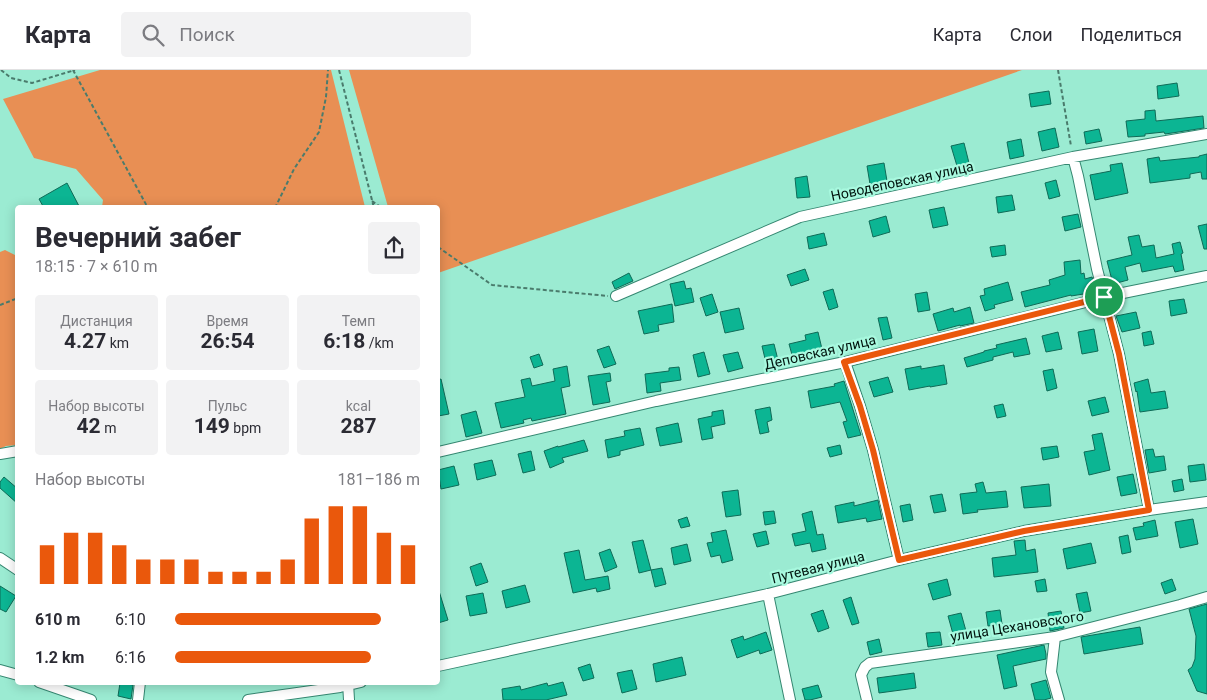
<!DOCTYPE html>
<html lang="ru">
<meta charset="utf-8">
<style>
:root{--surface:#fff;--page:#f2f2f3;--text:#2b2b33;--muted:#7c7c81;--line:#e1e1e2;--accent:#ea580c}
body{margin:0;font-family:Roboto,sans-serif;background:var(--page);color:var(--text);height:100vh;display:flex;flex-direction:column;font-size:19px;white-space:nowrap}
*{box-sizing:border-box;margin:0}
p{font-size:16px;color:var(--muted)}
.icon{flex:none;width:28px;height:28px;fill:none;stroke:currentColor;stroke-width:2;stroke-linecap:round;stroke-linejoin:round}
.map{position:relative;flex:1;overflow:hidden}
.sheet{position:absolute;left:15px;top:135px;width:425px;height:480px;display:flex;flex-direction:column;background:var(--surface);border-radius:5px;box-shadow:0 2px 12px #0003}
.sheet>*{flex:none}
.pin{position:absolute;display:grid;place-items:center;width:42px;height:42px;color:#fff;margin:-21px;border:2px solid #fff;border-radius:50%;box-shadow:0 1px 5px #0007}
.round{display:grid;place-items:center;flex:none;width:52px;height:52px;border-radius:5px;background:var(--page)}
.headline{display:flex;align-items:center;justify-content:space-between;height:85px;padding:0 20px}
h1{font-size:28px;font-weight:700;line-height:38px}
.figures{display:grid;grid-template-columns:repeat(3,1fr);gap:8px;height:85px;padding:5px 20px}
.figures div{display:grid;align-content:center;border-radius:5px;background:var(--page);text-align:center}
.figures b{font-size:21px;font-weight:700}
.figures small{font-size:14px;font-weight:400}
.figures p{font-size:14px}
.chart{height:140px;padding:10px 20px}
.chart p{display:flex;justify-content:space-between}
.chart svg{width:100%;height:90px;margin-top:5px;stroke:var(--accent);stroke-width:6}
ul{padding:0 20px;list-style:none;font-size:16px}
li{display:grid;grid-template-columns:80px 60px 1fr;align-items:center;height:38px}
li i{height:12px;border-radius:6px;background:var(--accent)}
header{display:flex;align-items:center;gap:30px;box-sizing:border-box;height:70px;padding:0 25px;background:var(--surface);border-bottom:1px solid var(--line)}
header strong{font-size:24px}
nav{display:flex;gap:28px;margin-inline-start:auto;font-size:18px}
.search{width:350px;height:45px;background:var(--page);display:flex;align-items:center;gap:12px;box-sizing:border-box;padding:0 18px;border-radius:5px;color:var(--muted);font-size:19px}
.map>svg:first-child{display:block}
.forest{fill:#e88f54}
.building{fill:#0cb593;stroke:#0f6b57}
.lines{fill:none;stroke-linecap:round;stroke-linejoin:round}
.minor-casing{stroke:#358771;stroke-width:12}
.path{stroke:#4a7b6c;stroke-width:2;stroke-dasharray:4 2.5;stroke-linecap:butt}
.minor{stroke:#fff;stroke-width:10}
.route-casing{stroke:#fff;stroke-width:10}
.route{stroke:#ea580c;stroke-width:6}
.labels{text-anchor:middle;stroke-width:4.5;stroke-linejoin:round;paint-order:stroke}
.street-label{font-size:14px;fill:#00140e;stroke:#a8f9df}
</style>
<header>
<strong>Карта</strong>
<div class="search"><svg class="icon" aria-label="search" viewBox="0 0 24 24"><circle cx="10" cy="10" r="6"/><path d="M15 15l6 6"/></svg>Поиск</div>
<nav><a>Карта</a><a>Слои</a><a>Поделиться</a></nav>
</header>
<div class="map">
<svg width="1207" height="630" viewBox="0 0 1207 630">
<rect width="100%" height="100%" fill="#9bebd2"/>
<path class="forest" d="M 100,0 L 331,0 L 365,137 L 102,137 L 103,130 L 76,99 L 34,88 L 3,29 Z
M 349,0 L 1022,0 L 438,203 L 438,138 L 388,137 Z
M 5,180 L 17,186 L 18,375 L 6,376 L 0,379 L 0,182 Z"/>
<path class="building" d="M 1177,13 L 1179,26 L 1158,29 L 1157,16 Z
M 1049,21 L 1051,34 L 1031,37 L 1029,24 Z
M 1155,40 L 1156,51 L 1203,46 L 1204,58 L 1172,63 L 1165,64 L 1164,62 L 1145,64 L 1145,66 L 1128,67 L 1126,51 L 1145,49 L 1145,41 Z
M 1055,58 L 1059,77 L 1042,81 L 1038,62 Z
M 1099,59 L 1102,71 L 1086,74 L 1084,62 Z
M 1021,69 L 1024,86 L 1010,89 L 1007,72 Z
M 964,73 L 969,93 L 957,96 L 951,76 Z
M 1207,84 L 1207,109 L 1202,109 L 1201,102 L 1190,104 L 1190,108 L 1150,113 L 1147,89 L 1159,87 L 1160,91 L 1199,87 L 1199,86 Z
M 884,93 L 887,111 L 870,114 L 867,96 Z
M 1122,93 L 1128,123 L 1095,130 L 1090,105 L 1111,101 L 1110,95 Z
M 807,106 L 810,127 L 797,128 L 795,108 Z
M 1056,110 L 1060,126 L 1049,129 L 1045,113 Z
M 67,113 L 80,138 L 44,138 L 39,129 Z
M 1012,125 L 1015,140 L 998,143 L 996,127 Z
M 944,137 L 948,155 L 933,158 L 929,140 Z
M 1078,144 L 1081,157 L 1065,161 L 1062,147 Z
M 886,146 L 890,162 L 873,167 L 869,151 Z
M 1207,154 L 1207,179 L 1204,179 L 1198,156 Z
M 824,163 L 827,175 L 809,179 L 807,167 Z
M 1139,165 L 1142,177 L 1154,175 L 1156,188 L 1174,184 L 1172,174 L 1180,172 L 1183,183 L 1181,184 L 1184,200 L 1175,202 L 1173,196 L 1142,202 L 1140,193 L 1125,197 L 1128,210 L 1113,214 L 1107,191 L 1132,185 L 1128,167 Z
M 1005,175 L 1006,185 L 992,187 L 990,177 Z
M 1080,190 L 1081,204 L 1084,203 L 1085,209 L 1092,207 L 1096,222 L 1071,226 L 1071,225 L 1025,237 L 1021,222 L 1050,215 L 1049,210 L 1065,205 L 1064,192 Z
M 805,199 L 809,210 L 791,216 L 787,205 Z
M 629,203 L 633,211 L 615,219 L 612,212 Z
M 684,211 L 686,219 L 691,218 L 694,232 L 675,236 L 670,214 Z
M 1008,212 L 1013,230 L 994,235 L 995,238 L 985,241 L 980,226 L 985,225 L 984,219 Z
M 833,219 L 838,237 L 829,240 L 823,222 Z
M 927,222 L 930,240 L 918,242 L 915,224 Z
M 712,224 L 718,242 L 706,246 L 700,228 Z
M 1184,229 L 1187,243 L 1171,246 L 1169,231 Z
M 672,234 L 674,252 L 658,255 L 659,261 L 644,264 L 638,241 Z
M 970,237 L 974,253 L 960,256 L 960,255 L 938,261 L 933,244 L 953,238 L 954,242 Z
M 739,238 L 744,259 L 725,263 L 720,242 Z
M 1136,242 L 1140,258 L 1122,262 L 1116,246 Z
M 887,247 L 892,268 L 883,270 L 878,248 Z
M 1094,259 L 1098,281 L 1082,284 L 1078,262 Z
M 1151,261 L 1154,274 L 1144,276 L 1142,263 Z
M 818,262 L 822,279 L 806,283 L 807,288 L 794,292 L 789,274 L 806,270 L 805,265 Z
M 1058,262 L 1062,279 L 1046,282 L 1042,266 Z
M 1026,268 L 1030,284 L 1014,287 L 1013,282 L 993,287 L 993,290 L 967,297 L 964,288 L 984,282 L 984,281 L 997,278 L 996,275 Z
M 774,274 L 778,290 L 766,293 L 762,276 Z
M 609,276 L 616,294 L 604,298 L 597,280 Z
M 704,282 L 710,304 L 698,307 L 693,285 Z
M 738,282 L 743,298 L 728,302 L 723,285 Z
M 539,284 L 543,295 L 534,298 L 530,287 Z
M 944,295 L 947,314 L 930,317 L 930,316 L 909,320 L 905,299 L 921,296 L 921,299 Z
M 567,296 L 570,316 L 561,318 L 566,344 L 532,351 L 531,348 L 523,350 L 524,353 L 501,358 L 495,333 L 525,327 L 521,310 L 530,308 L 532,316 L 555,311 L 553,299 Z
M 679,297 L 681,310 L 660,313 L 661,321 L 647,323 L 645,304 L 669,301 L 669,298 Z
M 1053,299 L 1057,318 L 1047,321 L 1043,301 Z
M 610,303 L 611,311 L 606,312 L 610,332 L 593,335 L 588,306 Z
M 888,307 L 893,322 L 874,327 L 869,312 Z
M 441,309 L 449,344 L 438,346 L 438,310 Z
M 1148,309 L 1151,323 L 1165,321 L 1168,338 L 1140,342 L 1137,321 L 1136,322 L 1134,313 Z
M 844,311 L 861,365 L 848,368 L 843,352 L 847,351 L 840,332 L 811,338 L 808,321 L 835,316 L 834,314 Z
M 1105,327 L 1109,342 L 1092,346 L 1088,331 Z
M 1003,334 L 1006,346 L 997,348 L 994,336 Z
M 770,337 L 772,350 L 767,352 L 769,362 L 760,364 L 755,340 Z
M 723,340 L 725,354 L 711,357 L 713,368 L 702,370 L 698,349 L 712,346 L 712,342 Z
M 476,341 L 482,363 L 466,367 L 461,345 Z
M 678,353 L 682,372 L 660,376 L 656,358 Z
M 640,358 L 644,375 L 620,381 L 620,385 L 608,388 L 605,370 L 625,366 L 624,361 Z
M 1102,363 L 1110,400 L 1089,405 L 1084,382 L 1095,380 L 1092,365 Z
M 584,370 L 588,381 L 562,388 L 564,392 L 550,398 L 544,381 L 558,376 L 558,377 Z
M 840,375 L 842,384 L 830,387 L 827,378 Z
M 1057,376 L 1059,387 L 1043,390 L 1041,378 Z
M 1153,379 L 1155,387 L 1164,386 L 1166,400 L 1149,403 L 1145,380 Z
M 531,381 L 535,400 L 523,403 L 518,384 Z
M 492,390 L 496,405 L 477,410 L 474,394 Z
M 1204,394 L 1206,410 L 1190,412 L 1188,396 Z
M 454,396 L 459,415 L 441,419 L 438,400 Z
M 1133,404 L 1137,423 L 1121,426 L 1117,407 Z
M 4,407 L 18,419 L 18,434 L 0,418 L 0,412 Z
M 1182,409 L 1184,420 L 1174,422 L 1172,411 Z
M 983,412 L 986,423 L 1006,421 L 1008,437 L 977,440 L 978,442 L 963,444 L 960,424 L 977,422 L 975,414 Z
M 1049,414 L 1051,436 L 1024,438 L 1021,417 Z
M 738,420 L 741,445 L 726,447 L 722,422 Z
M 942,424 L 946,441 L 934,443 L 930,426 Z
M 878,430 L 882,449 L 867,452 L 866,448 L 838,453 L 835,436 L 854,432 L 854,436 Z
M 910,434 L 913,450 L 903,452 L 900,436 Z
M 774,441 L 776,453 L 765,455 L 763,442 Z
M 812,441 L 817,465 L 823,464 L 826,479 L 812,482 L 810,473 L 795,476 L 792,464 L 806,461 L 802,444 Z
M 687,447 L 690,456 L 681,458 L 678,450 Z
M 1193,449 L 1198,474 L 1180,478 L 1175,452 Z
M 1155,450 L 1158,466 L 1136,470 L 1133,458 L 1144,456 L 1143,453 Z
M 726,460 L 733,490 L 722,493 L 720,485 L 711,487 L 707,473 L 713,472 L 711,463 Z
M 766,461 L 769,474 L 757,477 L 753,464 Z
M 1128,465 L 1131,482 L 1122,484 L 1119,467 Z
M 643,470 L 651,500 L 639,503 L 632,472 Z
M 1025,470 L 1026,481 L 1035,479 L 1038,502 L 994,507 L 992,488 L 1016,485 L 1014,471 Z
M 1091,473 L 1096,493 L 1067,499 L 1063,479 Z
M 687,474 L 691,491 L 674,495 L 671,478 Z
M 610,479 L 617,497 L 605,502 L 599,483 Z
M 579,480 L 585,510 L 608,506 L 610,519 L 597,522 L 596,518 L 573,523 L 564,483 Z
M 481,493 L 488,512 L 476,516 L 470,497 Z
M 662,498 L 666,514 L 655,517 L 651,500 Z
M 947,509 L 951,525 L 933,530 L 928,514 Z
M 1045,509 L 1047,521 L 1037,522 L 1035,511 Z
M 1172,509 L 1176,520 L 1165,524 L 1161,513 Z
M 525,515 L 530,532 L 506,538 L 502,521 Z
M 0,516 L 16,526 L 6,542 L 0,539 Z
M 439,521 L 448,550 L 438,553 L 438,522 Z
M 1087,522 L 1091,541 L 1080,543 L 1076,524 Z
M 483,523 L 487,543 L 470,546 L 466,526 Z
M 851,527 L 859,553 L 852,555 L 843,530 Z
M 1207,534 L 1207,624 L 1197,621 L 1188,600 L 1192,597 L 1195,589 L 1196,566 L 1189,539 Z
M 823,540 L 829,558 L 818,562 L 811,544 Z
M 1000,540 L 1002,554 L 988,556 L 986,542 Z
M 1061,541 L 1064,558 L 1050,561 L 1048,543 Z
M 961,543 L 966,561 L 953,564 L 948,546 Z
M 1140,557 L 1143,574 L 1084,584 L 1081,567 Z
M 766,562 L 772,580 L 760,584 L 759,580 L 737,588 L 731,570 L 743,566 L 744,570 Z
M 940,562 L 942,575 L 928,577 L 926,563 Z
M 879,569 L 882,582 L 870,585 L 867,572 Z
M 1044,575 L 1046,584 L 1046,589 L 1013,596 L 1017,616 L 1004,619 L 997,585 Z
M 682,587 L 686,605 L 656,612 L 653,594 Z
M 590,594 L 594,608 L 583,611 L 578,598 Z
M 632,600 L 637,619 L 622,623 L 617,603 Z
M 914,603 L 916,618 L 879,623 L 877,608 Z
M 1046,610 L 1051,628 L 1044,630 L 1035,630 L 1031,614 Z
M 563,612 L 567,625 L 546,630 L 503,630 L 502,619 L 520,616 L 521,620 L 547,613 L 548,616 Z
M 120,613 L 133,615 L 131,629 L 118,626 Z
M 818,615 L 822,627 L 810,630 L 805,630 L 802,619 Z"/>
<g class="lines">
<defs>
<path id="minor" d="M 1073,87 L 1078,106 L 1097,199 L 1119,284 L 1149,440
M 616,226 L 800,147 L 1073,87 L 1207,64
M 845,292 L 860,336 L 873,380 L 899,490
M 438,382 L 656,331 L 845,292 L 1118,224 L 1207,206
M 0,384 L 18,381
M 0,488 L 18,500
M 768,524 L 790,630
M 1055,567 L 1051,602 L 1059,630
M 438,596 L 768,524 L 899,490 L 1024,461 L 1149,440 L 1207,432
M 0,600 L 18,605
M 39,612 L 91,630
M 348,612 L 349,630
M 138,630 L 140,612
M 248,630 L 340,617 L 361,612
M 867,630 L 861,605 L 865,597 L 870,593 L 1055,567 L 1180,535 L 1207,527"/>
</defs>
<use href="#minor" class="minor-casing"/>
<path class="path" d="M 1,0 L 11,8 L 32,13 L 75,0
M 73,0 L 148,138
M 339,0 L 374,138
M 1058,0 L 1071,76
M 372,131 L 382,138
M 275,138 L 294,99 L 319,62 L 326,27 L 328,0
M 438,177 L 492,215 L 608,226
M 0,235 L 18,228"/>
<use href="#minor" class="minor"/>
</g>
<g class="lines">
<defs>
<path id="route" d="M 1104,227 L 1119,284 L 1149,440 L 1024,461 L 899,490 L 873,380 L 860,336 L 844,292 Z"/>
</defs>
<use href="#route" class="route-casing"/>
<use href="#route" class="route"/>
</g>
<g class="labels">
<g class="street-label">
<text transform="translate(902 111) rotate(-12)" y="5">Новодеповская улица</text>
<text transform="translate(820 282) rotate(-13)" y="5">Деповская улица</text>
<text transform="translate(818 497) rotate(-14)" y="5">Путевая улица</text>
<text transform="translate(1017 556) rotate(-9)" y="5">улица Цехановского</text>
</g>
</g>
</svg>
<div class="pin" style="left:1104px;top:227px;background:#1e9e55"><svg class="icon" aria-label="arrive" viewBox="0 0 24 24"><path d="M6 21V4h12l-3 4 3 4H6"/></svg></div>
<section class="sheet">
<div class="headline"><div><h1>Вечерний забег</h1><p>18:15 · 7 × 610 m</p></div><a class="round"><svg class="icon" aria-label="share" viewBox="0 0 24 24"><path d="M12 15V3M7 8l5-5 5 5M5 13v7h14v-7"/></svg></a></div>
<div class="figures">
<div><p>Дистанция</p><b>4.27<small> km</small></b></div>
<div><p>Время</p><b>26:54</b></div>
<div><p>Темп</p><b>6:18<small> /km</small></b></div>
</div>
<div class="figures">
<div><p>Набор высоты</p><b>42<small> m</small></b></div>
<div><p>Пульс</p><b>149<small> bpm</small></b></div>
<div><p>kcal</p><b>287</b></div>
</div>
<div class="chart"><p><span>Набор высоты</span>181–186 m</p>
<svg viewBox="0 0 160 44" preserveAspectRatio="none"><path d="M5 44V25M15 44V19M25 44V19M35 44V25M45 44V32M55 44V32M65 44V32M75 44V38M85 44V38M95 44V38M105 44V32M115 44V12M125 44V6M135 44V6M145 44V19M155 44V25"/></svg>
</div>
<ul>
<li><b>610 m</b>6:10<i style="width:84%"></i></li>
<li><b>1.2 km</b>6:16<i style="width:80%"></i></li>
</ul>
</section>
</div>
